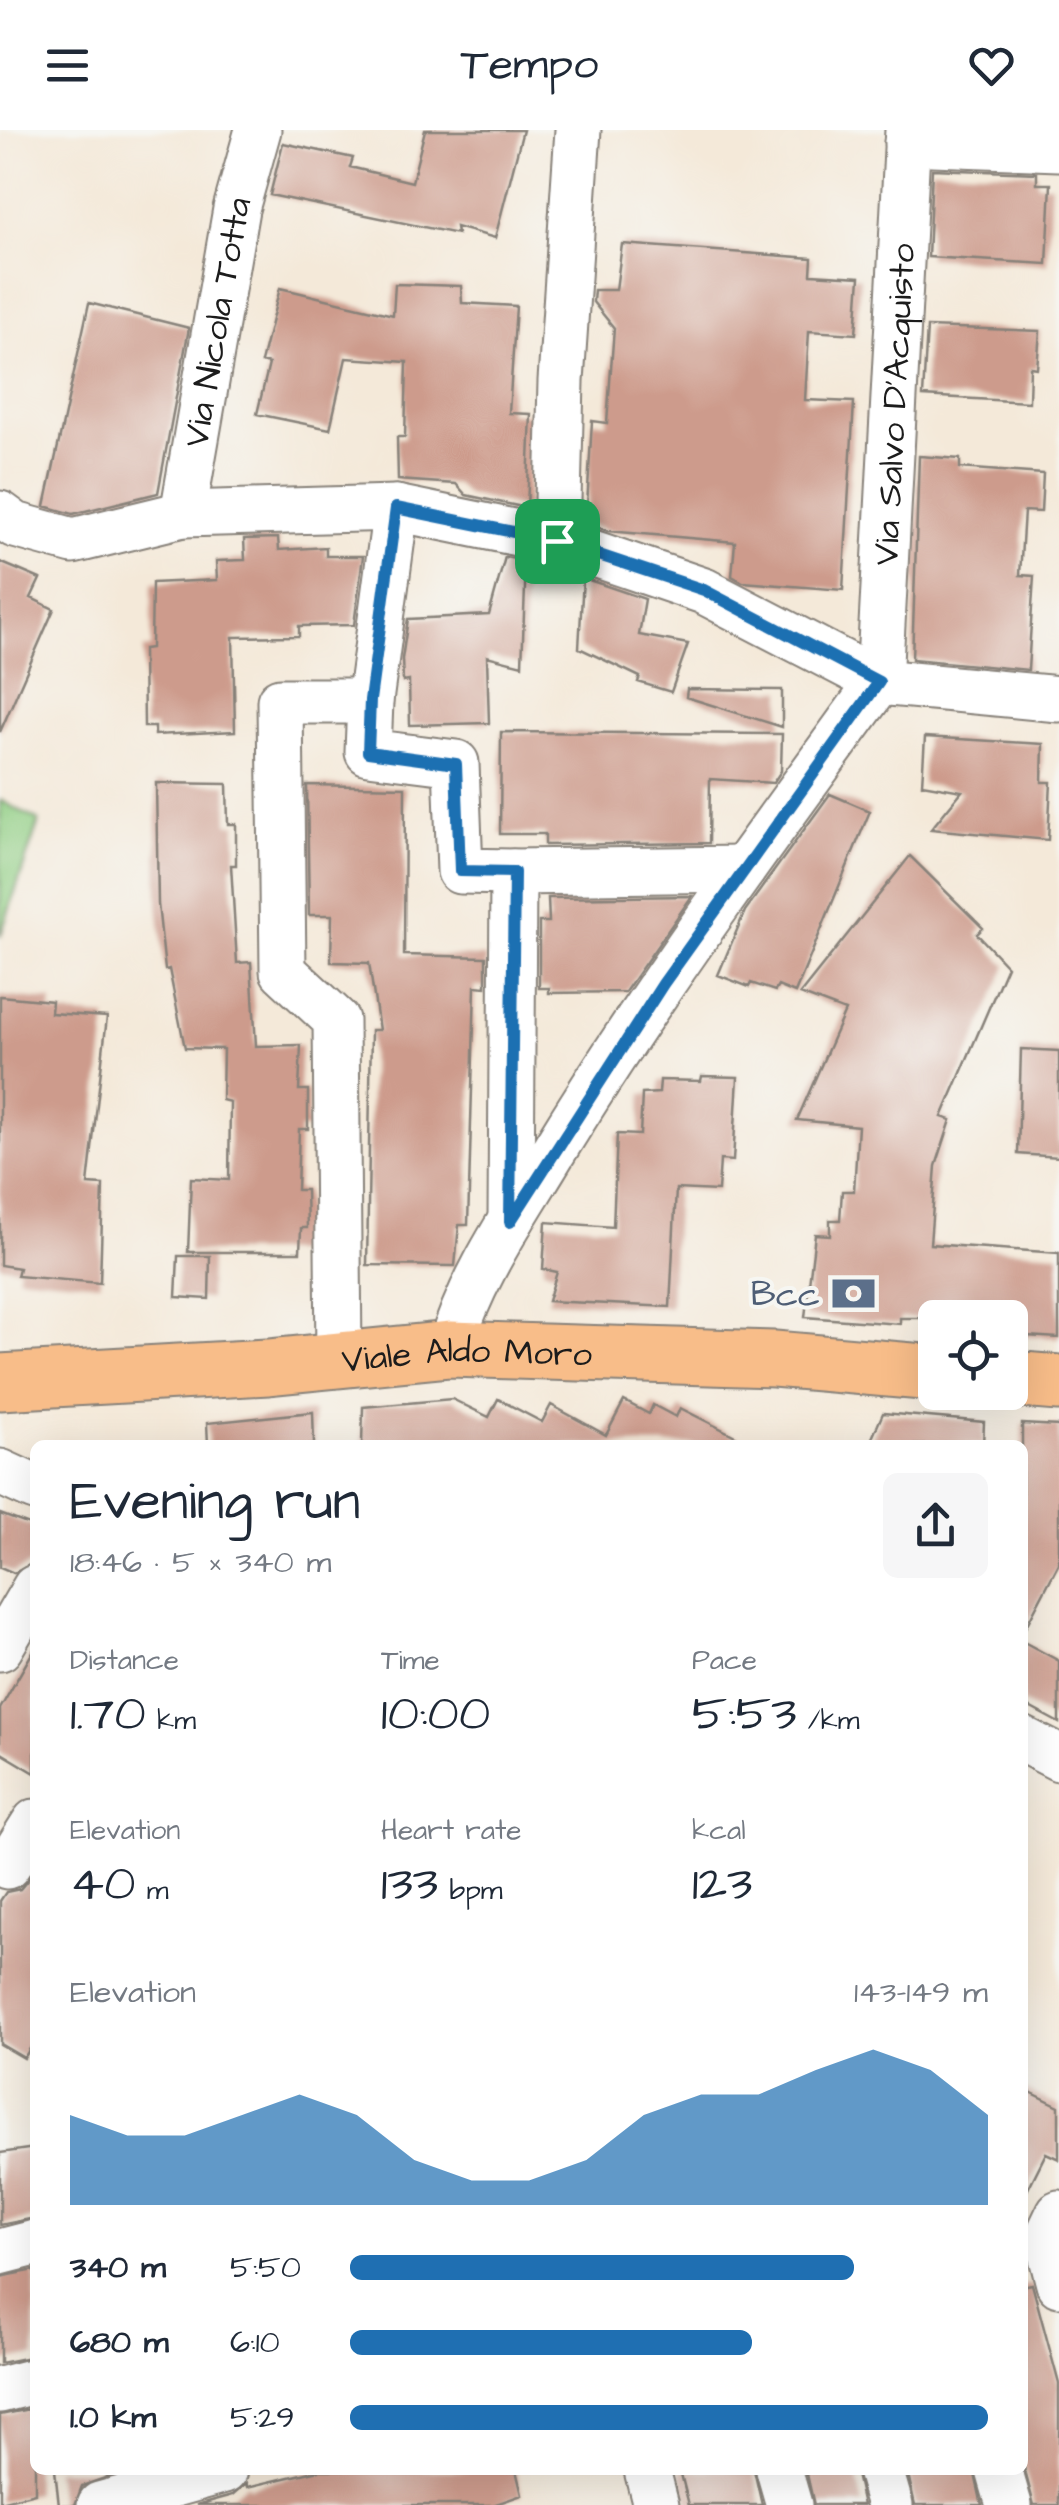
<!DOCTYPE html>
<meta charset="utf-8">
<style>
:root{--surface:#fff;--page:#f6f6f7;--text:#1f2937;--muted:#747a83;--accent:#1f6fb2}
body{margin:0;font-family:"Architects Daughter",sans-serif;background:var(--page);color:var(--text);height:100vh;display:flex;flex-direction:column;font-size:38px;white-space:nowrap}
*{box-sizing:border-box;margin:0}
p{font-size:32px;color:var(--muted)}
.icon{flex:none;width:55px;height:55px;fill:none;stroke:currentColor;stroke-width:2;stroke-linecap:round;stroke-linejoin:round}
.map{position:relative;flex:1;overflow:hidden}
.panel{position:absolute;left:30px;top:1310px;width:998px;height:1035px;display:flex;flex-direction:column;background:var(--surface);border-radius:15px;box-shadow:0 10px 40px #0002}
.panel>*{flex:none}
.tools{position:absolute;left:918px;top:1170px;display:grid;gap:20px}
.tools a{display:grid;place-items:center;width:110px;height:110px;border-radius:15px;background:var(--surface);box-shadow:0 10px 40px #0002;font-size:50px}
.pin{position:absolute;display:grid;place-items:center;width:85px;height:85px;color:#fff;margin:-42px;border-radius:20px;box-shadow:0 5px 15px #0006}
.round{display:grid;place-items:center;flex:none;width:105px;height:105px;border-radius:15px;background:var(--page)}
.headline{display:flex;align-items:center;justify-content:space-between;height:170px;padding:0 40px}
h1{font-size:55px;font-weight:600;line-height:75px}
.stats{display:grid;grid-template-columns:repeat(3,1fr);gap:15px;height:170px;padding:10px 40px}
.stats div{display:grid;align-content:center}
.stats b{font-size:50px;font-weight:600}
.stats small{font-size:28px;font-weight:400}
.stats p{font-size:28px}
.chart{height:280px;padding:20px 40px}
.chart p{display:flex;justify-content:space-between}
.chart svg{width:100%;height:180px;margin-top:10px;fill:var(--accent);opacity:.7}
ul{padding:0 40px;list-style:none;font-size:32px}
li{display:grid;grid-template-columns:160px 120px 1fr;align-items:center;height:75px}
li i{height:25px;border-radius:12px;background:var(--accent)}
header{display:flex;justify-content:space-between;align-items:center;height:130px;padding:0 40px;background:var(--surface);font-size:45px;font-weight:600}
.map>svg:first-child{display:block}
.green{fill:#8fcd82;stroke:#56744f;stroke-width:2.5}
.building{fill:#cd9b8c}
.lines{fill:none;stroke-linecap:round;stroke-linejoin:round}
.minor-casing{stroke:#88827a;stroke-width:49}
.major-casing{stroke:#88827a;stroke-width:59}
.minor{stroke:#fff;stroke-width:45}
.major{stroke:#f8bd89;stroke-width:55}
.route-casing{stroke:#fff;stroke-width:20}
.route{stroke:#1f6fb2;stroke-width:12}
.labels{text-anchor:middle;stroke-width:8;stroke-linejoin:round;paint-order:stroke}
.street-label{font-size:35px;fill:#1c1c1c;stroke:#f6f6f2}
.service-label{font-size:35px;fill:#4e5e75;stroke:#f6f6f2;text-anchor:end}
</style>
<header><svg class="icon" aria-label="menu" viewBox="0 0 24 24"><path d="M4 6h16M4 12h16M4 18h16"/></svg>Tempo<svg class="icon" aria-label="heart" viewBox="0 0 24 24"><path d="M12 20l-8-8c-3-5 5-10 8-4 3-6 11-1 8 4z"/></svg></header>
<div class="map">
<svg width="1059" height="2375" viewBox="0 0 1059 2375">
<rect width="100%" height="100%" fill="#f6f6f2"/>
<filter id="ink" filterUnits="userSpaceOnUse"><feTurbulence type="fractalNoise" baseFrequency=".01" numOctaves="2"/><feDisplacementMap in="SourceGraphic" scale="20" xChannelSelector="R" yChannelSelector="G"/><feConvolveMatrix kernelMatrix="1 2 1 2 8 2 1 2 1" color-interpolation-filters="sRGB"/></filter>
<filter id="wash" filterUnits="userSpaceOnUse"><feTurbulence type="fractalNoise" baseFrequency=".0048" numOctaves="4" result="noise"/><feDisplacementMap in="SourceGraphic" scale="40" xChannelSelector="R" yChannelSelector="G"/><feGaussianBlur stdDeviation="2.25" result="paint"/><feColorMatrix in="noise" values="0 0 0 0 0 0 0 0 0 0 0 0 0 0 0 0 0 1.4 0 .05"/><feComposite in="paint" operator="in"/></filter>
<g filter="url(#wash)">
<rect width="100%" height="100%" fill="#f4e9d9"/>
<path class="green" d="M 0,670 L 39,691 L 0,807 Z"/>
<g id="blocks">
<path class="building" d="M 425,0 L 523,0 L 495,108 L 456,97 L 457,104 L 270,65 L 283,13 L 353,28 L 350,37 L 412,52 Z
M 932,39 L 1037,43 L 1037,54 L 1051,54 L 1047,134 L 928,127 Z
M 622,114 L 812,128 L 811,144 L 860,147 L 856,204 L 809,201 L 805,270 L 854,272 L 843,460 L 743,452 L 732,446 L 735,412 L 608,401 L 586,393 L 592,291 L 607,293 L 614,198 L 593,172 L 594,160 L 616,160 Z
M 395,154 L 461,156 L 462,173 L 516,176 L 509,283 L 531,284 L 527,378 L 466,365 L 456,354 L 398,350 L 397,307 L 405,307 L 407,232 L 346,228 L 330,299 L 257,284 L 269,234 L 261,232 L 280,158 L 393,185 Z
M 89,173 L 189,198 L 158,363 L 73,384 L 45,376 Z
M 927,197 L 1040,201 L 1037,238 L 1030,237 L 1029,272 L 923,266 Z
M 919,326 L 960,329 L 960,338 L 1043,344 L 1041,382 L 1024,381 L 1020,445 L 1034,446 L 1028,540 L 912,529 Z
M 278,408 L 279,420 L 326,417 L 326,426 L 363,426 L 354,495 L 299,496 L 299,506 L 233,507 L 235,601 L 155,605 L 155,597 L 144,597 L 143,519 L 151,518 L 152,453 L 217,450 L 216,431 L 245,430 L 244,409 Z
M 505,427 L 526,431 L 522,535 L 487,526 L 489,593 L 410,595 L 409,551 L 403,552 L 402,529 L 408,489 L 489,485 Z
M 0,432 L 40,449 L 31,468 L 54,479 L 0,602 Z
M 583,448 L 645,469 L 639,505 L 688,514 L 671,562 L 638,552 L 640,547 L 579,518 Z
M 687,559 L 782,560 L 782,597 L 686,567 Z
M 501,602 L 782,604 L 781,641 L 773,653 L 710,649 L 709,713 L 545,715 L 545,704 L 500,704 Z
M 925,607 L 1043,614 L 1042,652 L 1051,652 L 1048,710 L 931,699 L 962,661 L 922,654 Z
M 156,653 L 227,654 L 228,694 L 236,694 L 236,735 L 231,735 L 237,833 L 251,832 L 256,916 L 301,915 L 299,960 L 308,960 L 308,999 L 299,999 L 297,1060 L 306,1060 L 307,1098 L 301,1098 L 300,1122 L 188,1122 L 191,1048 L 229,1050 L 230,972 L 222,970 L 223,919 L 185,918 L 169,839 L 165,840 L 158,774 Z
M 307,655 L 405,657 L 404,825 L 486,827 L 486,857 L 475,856 L 468,1095 L 459,1095 L 455,1136 L 367,1135 L 371,900 L 379,900 L 369,833 L 331,832 L 332,785 L 309,785 Z
M 830,664 L 870,681 L 795,863 L 778,856 L 775,861 L 751,853 L 749,857 L 718,845 L 745,781 Z
M 910,726 L 983,798 L 977,804 L 1007,836 L 942,987 L 951,990 L 936,1036 L 930,1114 L 1059,1123 L 1059,1208 L 1010,1205 L 1010,1188 L 900,1188 L 900,1194 L 805,1187 L 815,1104 L 830,1105 L 830,1090 L 840,1090 L 842,1061 L 854,1061 L 858,996 L 797,990 L 845,881 L 800,864 Z
M 692,766 L 625,862 L 549,863 L 549,858 L 539,858 L 539,792 L 549,792 L 548,768 Z
M 0,866 L 52,871 L 51,883 L 107,887 L 88,1054 L 103,1055 L 100,1153 L 17,1146 L 19,1138 L 0,1135 Z
M 1021,919 L 1059,921 L 1059,1027 L 1018,1024 Z
M 702,946 L 738,947 L 733,1031 L 720,1030 L 718,1061 L 676,1059 L 670,1177 L 548,1171 L 557,1142 L 543,1139 L 546,1092 L 613,1097 L 617,1004 L 640,1005 L 642,964 L 659,963 L 660,950 L 701,951 Z
M 178,1126 L 210,1126 L 209,1169 L 176,1167 Z
M 452,1269 L 489,1287 L 498,1269 L 542,1292 L 551,1275 L 606,1305 L 624,1271 L 649,1284 L 653,1275 L 676,1287 L 680,1278 L 753,1315 L 362,1315 L 363,1277 Z
M 313,1282 L 314,1315 L 208,1315 L 207,1293 Z
M 883,1283 L 984,1292 L 983,1315 L 869,1315 Z
M 1022,1294 L 1059,1296 L 1059,1433 L 1022,1504 Z
M 0,1384 L 35,1397 L 35,1432 L 14,1443 L 0,1437 Z
M 1022,1511 L 1059,1531 L 1059,1593 L 1022,1573 Z
M 35,1518 L 35,1643 L 0,1622 L 0,1579 Z
M 35,1741 L 35,1911 L 24,1928 L 0,1914 L 0,1771 L 6,1762 L 20,1759 Z
M 1022,1958 L 1059,1976 L 1059,2029 L 1046,2023 L 1022,2071 Z
M 35,2018 L 35,2088 L 0,2095 L 0,2023 Z
M 35,2140 L 35,2226 L 0,2233 L 0,2147 Z
M 1032,2154 L 1059,2254 L 1059,2375 L 1034,2375 L 1022,2330 L 1022,2156 Z
M 35,2278 L 35,2363 L 0,2372 L 0,2285 Z
M 55,2340 L 128,2340 L 82,2356 L 75,2375 L 59,2375 Z
M 319,2340 L 516,2340 L 522,2365 L 493,2375 L 197,2375 L 233,2365 L 247,2353 L 248,2357 Z
M 680,2340 L 754,2340 L 762,2375 L 689,2375 Z
M 806,2340 L 855,2340 L 863,2375 L 814,2375 Z
M 907,2340 L 974,2340 L 982,2375 L 915,2375 Z"/>
</g>
</g>
<g filter="url(#ink)">
<use href="#blocks" fill-opacity="0" stroke="#88827a" stroke-width="2.5"/>
<g class="lines">
<defs>
<g id="minor">
<path d="M 907,12 L 1059,18"/>
<path d="M 0,384 L 15,395 L 73,411 L 183,384 L 396,378 L 557,411 L 704,461 L 879,552 L 1059,569"/>
<path id="s1" d="M 183,384 L 236,79 L 258,0"/>
<path d="M 557,411 L 561,251 L 578,0"/>
<path id="s2" d="M 879,552 L 908,0"/>
<path d="M 370,571 L 368,622 L 456,633 L 460,741 L 513,742"/>
<path d="M 511,1090 L 513,742 L 743,739"/>
<path d="M 450,1219 C 471,1148 513,1088 551,1025 C 651,861 766,707 879,552"/>
<path d="M 339,1229 L 336,890 L 283,841 L 280,571 L 370,571 L 396,378"/>
<path d="M 0,1342 L 35,1358"/>
<path d="M 0,1518 L 35,1458"/>
<path d="M 1022,1609 L 1059,1628"/>
<path d="M 0,1732 L 7,1736 L 35,1692"/>
<path d="M 1059,2083 L 1047,2108 L 1059,2154"/>
<path d="M 0,2122 L 35,2113"/>
<path d="M 0,2260 L 35,2251"/>
<path d="M 647,2340 L 656,2375"/>
<path d="M 779,2340 L 789,2375"/>
<path d="M 880,2340 L 890,2375"/>
<path d="M 999,2340 L 1009,2375"/>
<path d="M 100,2375 L 225,2340"/>
</g>
<g id="major">
<path d="M 1010,1249 L 1059,1253"/>
<path id="s3" d="M 0,1252 L 268,1237 L 450,1219 L 774,1229 L 935,1243"/>
</g>
</defs>
<use href="#minor" class="minor-casing"/>
<use href="#major" class="major-casing"/>
<use href="#minor" class="minor"/>
<use href="#major" class="major"/>
</g>
</g>
<g class="lines" filter="url(#ink)">
<defs>
<path id="route" d="M 396,378 L 557,411 L 704,460 L 879,552 L 663,854 L 510,1092 L 514,742 L 460,741 L 456,634 L 368,622 L 370,570 Z"/>
</defs>
<use href="#route" class="route-casing"/>
<use href="#route" class="route"/>
</g>
<defs>
<symbol id="bank-bare" viewBox="-9 -9 18 18"><path d="M-6-4H6V4H-6ZM0-2.3a2.3 2.3 0 1 0 0 4.6a2.3 2.3 0 1 0 0-4.6Z" fill="#5c6f8a" stroke="#f6f6f2" stroke-width="2.5" paint-order="stroke"/></symbol>
</defs>
<g fill-rule="evenodd">
<use href="#bank-bare" x="822" y="1132" width="63" height="63"/>
</g>
<g class="labels">
<g class="street-label">
<text dy="12" stroke="none"><textPath href="#s1" startOffset="195">Via Nicola Totta</textPath></text>
<text dy="12" stroke="none"><textPath href="#s2" startOffset="278">Via Salvo D'Acquisto</textPath></text>
<text dy="12" stroke="none"><textPath href="#s3" startOffset="468">Viale Aldo Moro</textPath></text>
</g>
<g class="service-label">
<text x="820" y="1175">Bcc</text>
</g>
</g>
</svg>
<div class="tools">
<a><svg class="icon" aria-label="locate" viewBox="0 0 24 24"><circle cx="12" cy="12" r="6"/><path d="M12 2v4M12 18v4M2 12h4M18 12h4"/></svg></a>
</div>
<div class="pin" style="left:557px;top:411px;background:#1e9e55"><svg class="icon" aria-label="arrive" viewBox="0 0 24 24"><path d="M6 21V4h12l-3 4 3 4H6"/></svg></div>
<section class="panel">
<div class="headline"><div><h1>Evening run</h1><p>18:46 · 5 × 340 m</p></div><a class="round"><svg class="icon" aria-label="share" viewBox="0 0 24 24"><path d="M12 15V3M7 8l5-5 5 5M5 13v7h14v-7"/></svg></a></div>
<div class="stats">
<div><p>Distance</p><b>1.70<small> km</small></b></div>
<div><p>Time</p><b>10:00</b></div>
<div><p>Pace</p><b>5:53<small> /km</small></b></div>
</div>
<div class="stats">
<div><p>Elevation</p><b>40<small> m</small></b></div>
<div><p>Heart rate</p><b>133<small> bpm</small></b></div>
<div><p>kcal</p><b>123</b></div>
</div>
<div class="chart"><p><span>Elevation</span>143–149 m</p>
<svg viewBox="0 0 160 44" preserveAspectRatio="none"><path d="M0 44V22L10 27L20 27L30 22L40 17L50 22L60 33L70 38L80 38L90 33L100 22L110 17L120 17L130 11L140 6L150 11L160 22V44z"/></svg>
</div>
<ul>
<li><b>340 m</b>5:50<i style="width:79%"></i></li>
<li><b>680 m</b>6:10<i style="width:63%"></i></li>
<li><b>1.0 km</b>5:29<i style="width:100%"></i></li>
</ul>
</section>
</div>
